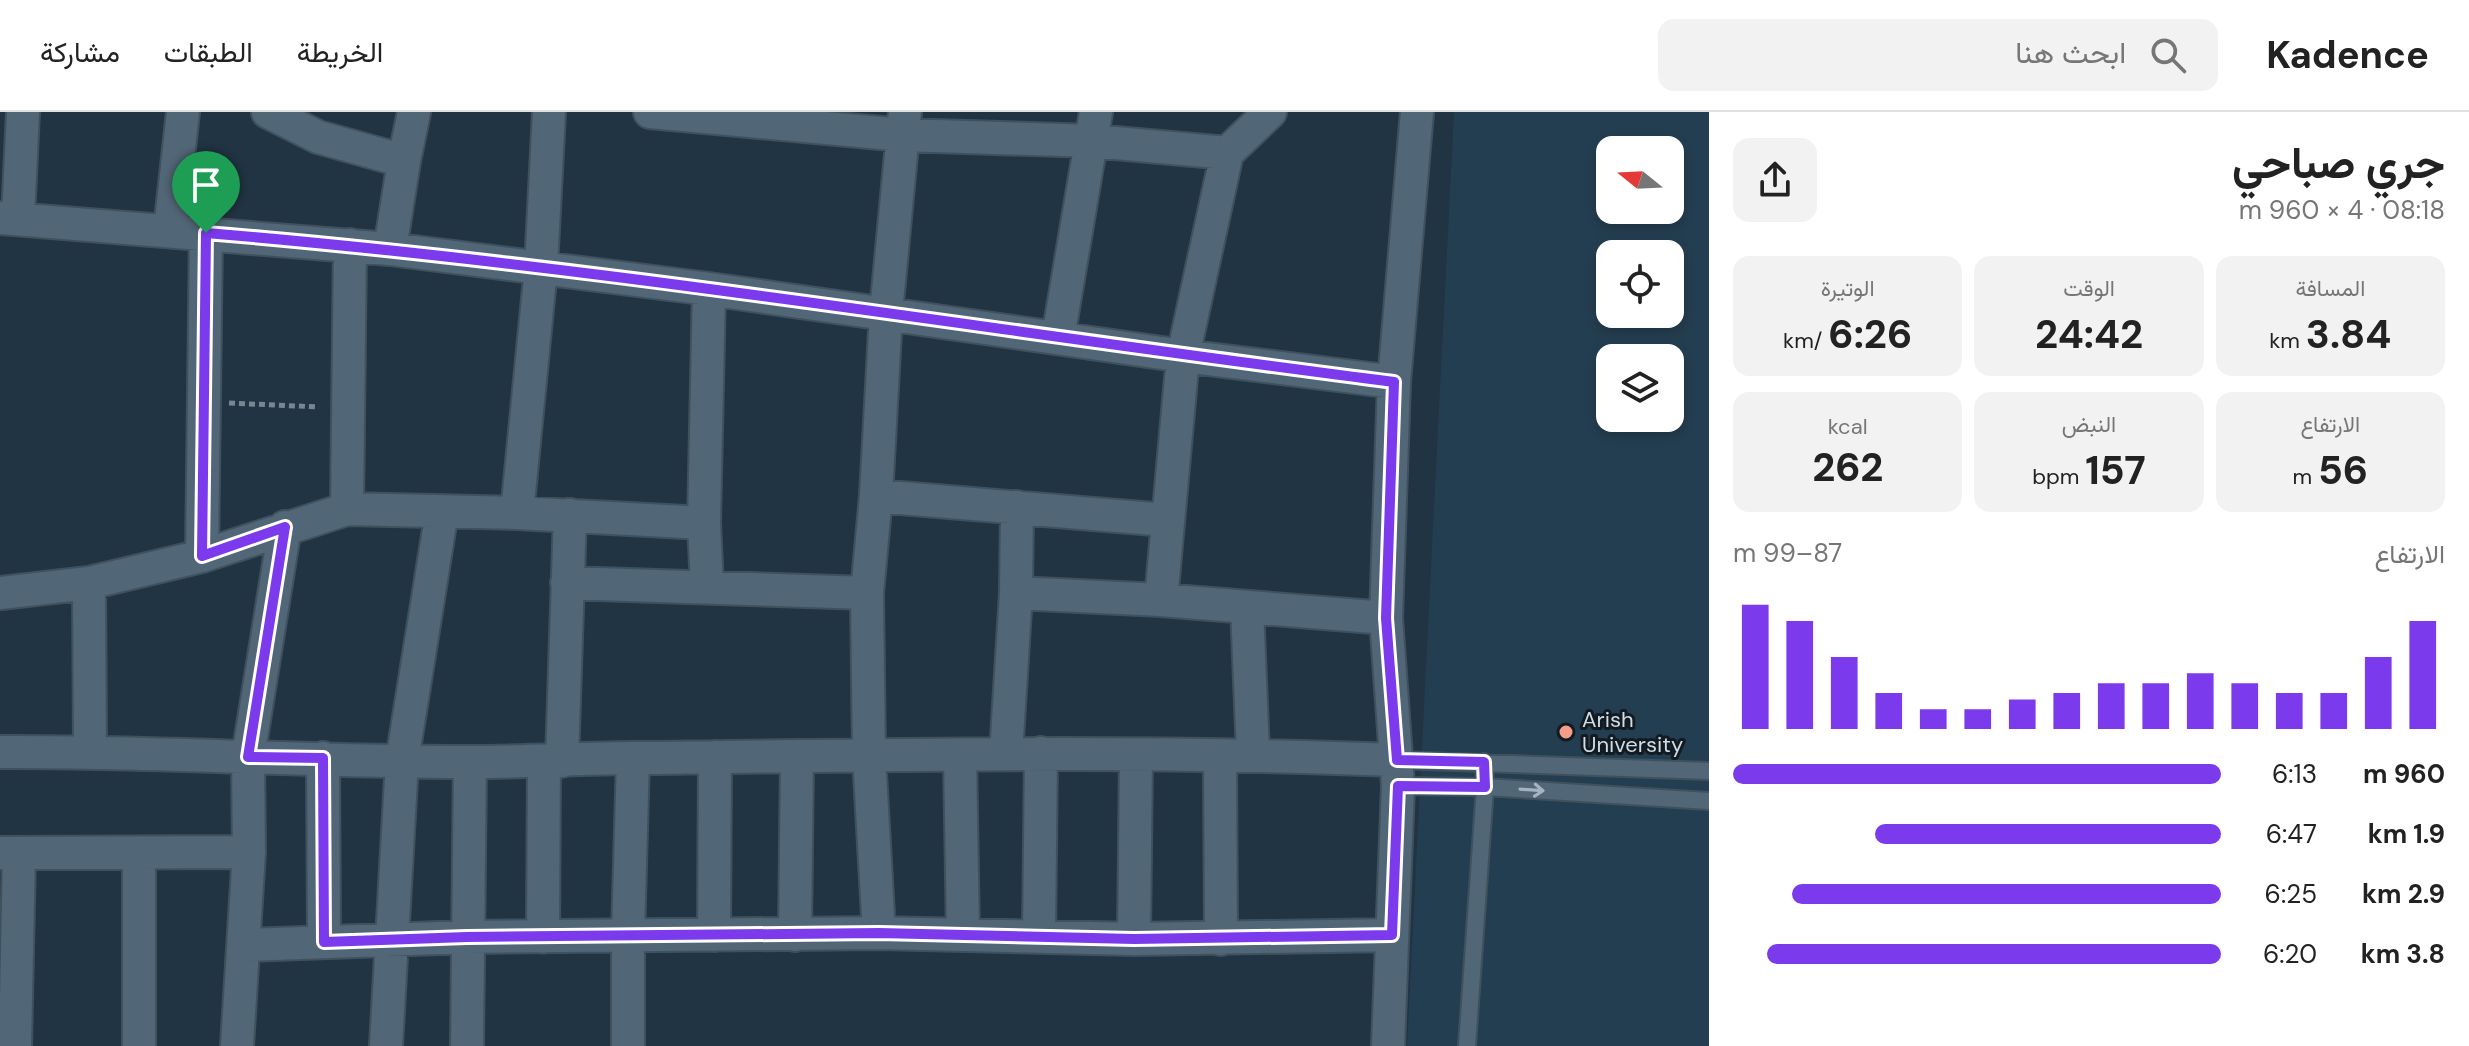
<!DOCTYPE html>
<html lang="ar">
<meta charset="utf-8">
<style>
:root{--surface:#fff;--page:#f2f2f2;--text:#222;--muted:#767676;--line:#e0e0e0;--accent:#7c3aed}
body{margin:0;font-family:"DM Sans",Vazirmatn,sans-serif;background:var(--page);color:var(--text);direction:rtl;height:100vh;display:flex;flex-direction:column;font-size:30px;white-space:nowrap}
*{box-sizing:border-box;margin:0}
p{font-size:26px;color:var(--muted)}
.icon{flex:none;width:44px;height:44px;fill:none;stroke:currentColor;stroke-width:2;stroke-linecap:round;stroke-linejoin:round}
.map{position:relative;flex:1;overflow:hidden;direction:ltr}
.sheet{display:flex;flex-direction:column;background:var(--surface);width:760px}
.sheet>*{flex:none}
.needle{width:52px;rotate:288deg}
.fabs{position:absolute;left:1596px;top:24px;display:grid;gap:16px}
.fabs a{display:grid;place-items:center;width:88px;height:88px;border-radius:16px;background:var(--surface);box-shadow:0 4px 12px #0003;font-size:40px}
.pin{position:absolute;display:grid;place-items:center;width:68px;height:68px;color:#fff;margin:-82px -34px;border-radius:50% 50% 50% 0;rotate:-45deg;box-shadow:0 0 8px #0007}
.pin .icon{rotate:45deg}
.round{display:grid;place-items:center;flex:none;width:84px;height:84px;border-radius:16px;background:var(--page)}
.headline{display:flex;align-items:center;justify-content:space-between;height:136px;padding:0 24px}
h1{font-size:44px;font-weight:700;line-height:60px}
.metrics{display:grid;grid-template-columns:repeat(3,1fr);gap:12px;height:136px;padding:8px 24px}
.metrics div{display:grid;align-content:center;border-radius:16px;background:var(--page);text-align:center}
.metrics b{font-size:40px;font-weight:700}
.metrics small{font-size:22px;font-weight:400}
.metrics p{font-size:22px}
.chart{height:224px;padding:16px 24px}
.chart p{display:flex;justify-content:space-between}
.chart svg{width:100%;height:144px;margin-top:8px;stroke:var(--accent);stroke-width:6}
ul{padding:0 24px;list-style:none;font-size:26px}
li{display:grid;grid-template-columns:128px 96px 1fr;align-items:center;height:60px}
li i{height:20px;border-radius:10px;background:var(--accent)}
header{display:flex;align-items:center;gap:48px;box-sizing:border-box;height:112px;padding:0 40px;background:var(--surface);border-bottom:2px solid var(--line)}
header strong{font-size:38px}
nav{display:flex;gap:44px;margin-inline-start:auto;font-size:28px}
.search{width:560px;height:72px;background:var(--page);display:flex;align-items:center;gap:20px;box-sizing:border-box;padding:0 28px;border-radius:16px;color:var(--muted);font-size:30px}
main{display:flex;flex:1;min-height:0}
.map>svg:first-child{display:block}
.built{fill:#243e51;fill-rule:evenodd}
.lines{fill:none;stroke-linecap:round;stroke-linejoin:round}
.lane-casing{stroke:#40515e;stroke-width:20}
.street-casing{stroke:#40515e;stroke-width:36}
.path{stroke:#778693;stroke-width:5;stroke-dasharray:6 4;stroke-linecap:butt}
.lane{stroke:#516676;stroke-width:16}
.street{stroke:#516676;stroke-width:32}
.oneway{stroke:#a4b3bf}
.route-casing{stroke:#fff;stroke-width:16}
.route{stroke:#7c3aed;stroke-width:10}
.poi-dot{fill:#f49e89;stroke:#121b21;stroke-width:3}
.labels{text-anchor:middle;stroke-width:6;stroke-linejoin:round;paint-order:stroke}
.poi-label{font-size:22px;fill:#d0dce6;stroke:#121b21;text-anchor:start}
</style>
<header>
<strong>Kadence</strong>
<div class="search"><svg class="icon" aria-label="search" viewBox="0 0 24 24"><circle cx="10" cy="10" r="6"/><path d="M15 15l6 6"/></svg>ابحث هنا</div>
<nav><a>الخريطة</a><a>الطبقات</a><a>مشاركة</a></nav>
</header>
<main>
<section class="sheet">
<div class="headline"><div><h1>جري صباحي</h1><p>08:18 · 4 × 960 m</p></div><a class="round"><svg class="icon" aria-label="share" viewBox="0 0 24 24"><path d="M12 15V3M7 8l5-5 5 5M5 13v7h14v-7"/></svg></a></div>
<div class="metrics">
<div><p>المسافة</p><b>3.84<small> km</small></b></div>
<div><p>الوقت</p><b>24:42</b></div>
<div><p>الوتيرة</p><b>6:26<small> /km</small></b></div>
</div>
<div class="metrics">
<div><p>الارتفاع</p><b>56<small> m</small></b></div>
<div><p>النبض</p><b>157<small> bpm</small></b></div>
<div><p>kcal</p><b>262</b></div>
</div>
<div class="chart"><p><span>الارتفاع</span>87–99 m</p>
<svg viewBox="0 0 160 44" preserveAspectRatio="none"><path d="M5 44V6M15 44V11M25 44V22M35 44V33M45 44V38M55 44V38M65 44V35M75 44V33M85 44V30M95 44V30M105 44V27M115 44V30M125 44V33M135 44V33M145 44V22M155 44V11"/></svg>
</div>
<ul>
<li><b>960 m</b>6:13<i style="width:100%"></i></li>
<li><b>1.9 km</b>6:47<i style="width:71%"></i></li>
<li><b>2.9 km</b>6:25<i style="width:88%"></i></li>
<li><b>3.8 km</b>6:20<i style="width:93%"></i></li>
</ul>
</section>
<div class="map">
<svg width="1709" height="934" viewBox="0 0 1709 934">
<rect width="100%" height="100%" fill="#213443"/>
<path class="built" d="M 1454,0 L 1709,0 L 1709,934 L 1407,934 ZM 1610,38 L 1670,38 L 1670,98 L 1610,98 ZM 1610,142 L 1670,142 L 1670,202 L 1610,202 ZM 1610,246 L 1670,246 L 1670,306 L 1610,306 Z"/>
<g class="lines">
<defs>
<path id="lane" d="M 1397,648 L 1709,659
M 1398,674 L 1485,675 L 1709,689
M 1467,934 L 1485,675 L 1484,650"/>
<path id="street" d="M 268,0 L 318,25 L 404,49
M 650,0 L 903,23 L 1093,29 L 1227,41
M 0,106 L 390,137 L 709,177 L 1183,244 L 1394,270
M 18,106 L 23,0
M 170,118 L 183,0
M 390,137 L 404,49 L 414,0
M 1058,226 L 1096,0
M 876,384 L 1166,408
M 347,397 L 350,133
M 517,401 L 541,156 L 549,0
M 202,444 L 206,121
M 89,471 L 90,639
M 567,471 L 867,481
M 707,475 L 704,411 L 709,177
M 0,481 L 89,471 L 202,444 L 347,397 L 517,401 L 704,411
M 1016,481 L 1161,488 L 1386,506
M 1161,488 L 1183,244 L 1227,41 L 1270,0
M 1247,495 L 1253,642
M 0,640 C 157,639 314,650 470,650 C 527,650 583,646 639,646 C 892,643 1144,638 1397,648
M 1006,642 L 1016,481 L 1017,395
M 960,643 L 963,822
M 1220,644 L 1221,827
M 323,646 L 324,830
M 562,649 L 570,403
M 0,741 L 249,740
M 139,743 L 139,934
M 879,821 L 869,644 L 867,481 L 876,384 L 886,201 L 905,0
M 714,823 L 715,645
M 795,823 L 797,645
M 1039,824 L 1041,641
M 543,825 L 544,649
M 1134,827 L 1136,644
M 244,833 L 467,825 L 879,821 L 1134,827 L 1392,823
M 15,934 L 19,742
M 237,934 L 249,740 L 248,645 L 285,415
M 386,934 L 402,649 L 442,399
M 467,934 L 470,650
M 628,934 L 628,824 L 633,646
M 1388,934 L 1398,674 L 1386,506 L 1394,270 L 1417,0"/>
</defs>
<use href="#lane" class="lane-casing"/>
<use href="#street" class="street-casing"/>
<path class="path" d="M 229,291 L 319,295"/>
<use href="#lane" class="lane"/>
<use href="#street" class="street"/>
</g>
<defs><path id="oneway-shaft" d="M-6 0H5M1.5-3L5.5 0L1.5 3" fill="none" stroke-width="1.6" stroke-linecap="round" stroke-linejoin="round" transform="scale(2)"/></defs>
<use class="oneway" href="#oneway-shaft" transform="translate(1532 678) rotate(4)"/>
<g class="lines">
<defs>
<path id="route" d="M 206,121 C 604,154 998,220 1394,270 L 1386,506 L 1397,648 L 1484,650 L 1485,675 L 1398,674 L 1392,823 L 1134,827 L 879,821 L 467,825 L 324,830 L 323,646 L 248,645 L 285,415 L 202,444 Z"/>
</defs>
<use href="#route" class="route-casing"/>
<use href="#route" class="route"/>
</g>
<circle class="poi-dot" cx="1566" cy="620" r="8"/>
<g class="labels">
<g class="poi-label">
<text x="1582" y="615">Arish<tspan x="1582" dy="25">University</tspan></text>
</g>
</g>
</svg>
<div class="fabs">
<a><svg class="needle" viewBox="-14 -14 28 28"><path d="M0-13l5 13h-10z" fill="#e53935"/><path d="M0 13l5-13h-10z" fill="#767676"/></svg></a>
<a><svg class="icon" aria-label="locate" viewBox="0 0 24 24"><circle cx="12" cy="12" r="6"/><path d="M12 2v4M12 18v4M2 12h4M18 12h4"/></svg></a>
<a><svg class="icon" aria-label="layers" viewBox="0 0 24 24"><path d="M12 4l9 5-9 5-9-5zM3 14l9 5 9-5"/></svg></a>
</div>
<div class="pin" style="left:206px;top:121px;background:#1e9e55"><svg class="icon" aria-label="arrive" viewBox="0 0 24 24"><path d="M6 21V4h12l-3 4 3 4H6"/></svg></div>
</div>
</main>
